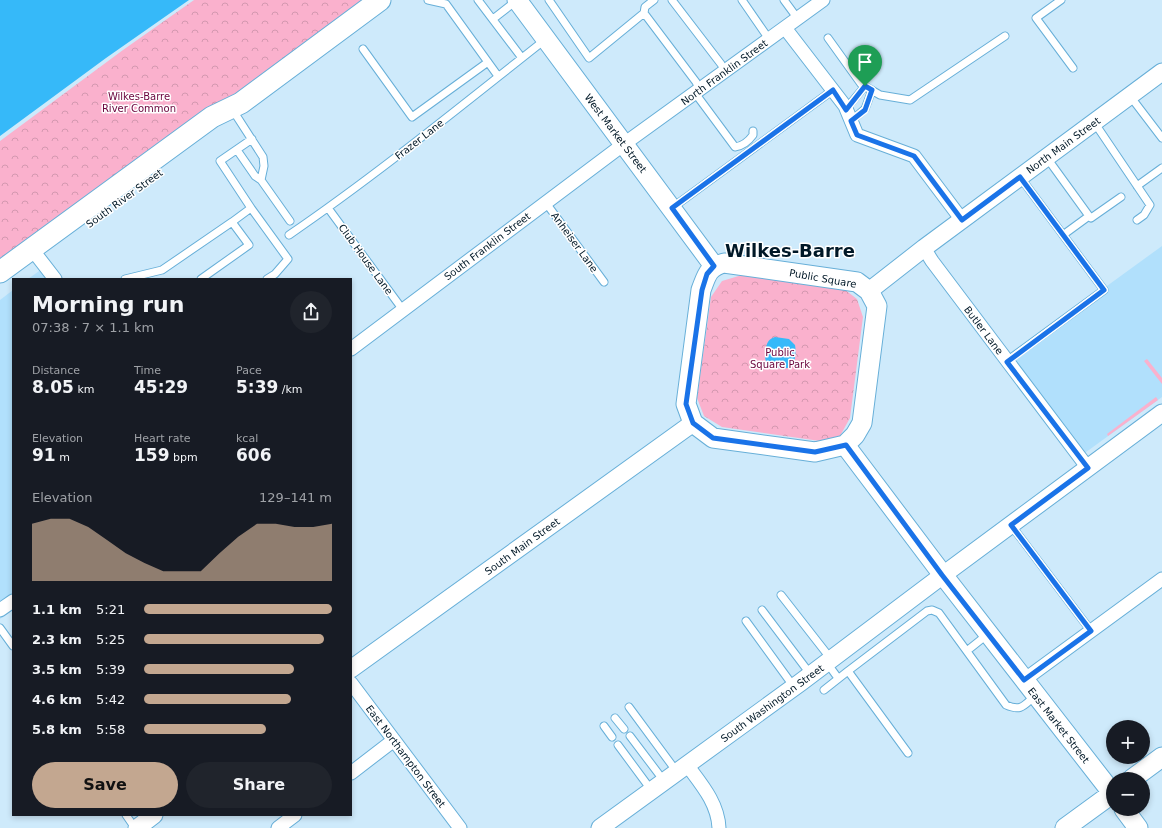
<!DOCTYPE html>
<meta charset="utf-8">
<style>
:root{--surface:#171b24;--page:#20242c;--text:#f1f3f6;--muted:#9ea1a6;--accent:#c3a790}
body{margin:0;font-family:"DejaVu Sans",sans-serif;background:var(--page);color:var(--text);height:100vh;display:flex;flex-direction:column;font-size:15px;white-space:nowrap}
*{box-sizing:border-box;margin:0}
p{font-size:13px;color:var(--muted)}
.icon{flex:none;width:22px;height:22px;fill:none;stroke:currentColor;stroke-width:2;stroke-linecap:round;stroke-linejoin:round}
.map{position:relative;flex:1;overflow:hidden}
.panel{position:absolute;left:12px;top:278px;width:340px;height:538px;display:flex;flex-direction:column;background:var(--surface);border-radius:0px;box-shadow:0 2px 6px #0003}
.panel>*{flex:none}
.controls{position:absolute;left:1106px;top:720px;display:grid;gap:8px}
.controls a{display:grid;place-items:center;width:44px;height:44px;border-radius:50%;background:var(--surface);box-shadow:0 2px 6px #0003;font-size:20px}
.pin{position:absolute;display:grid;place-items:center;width:34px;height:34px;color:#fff;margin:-41px -17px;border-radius:50% 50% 50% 0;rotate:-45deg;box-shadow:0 0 4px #0007}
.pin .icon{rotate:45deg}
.round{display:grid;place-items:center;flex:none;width:42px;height:42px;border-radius:21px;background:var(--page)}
.summary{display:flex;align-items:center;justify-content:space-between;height:68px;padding:0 20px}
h1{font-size:22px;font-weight:800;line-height:30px}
.figures{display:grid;grid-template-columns:repeat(3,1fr);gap:6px;height:68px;padding:4px 20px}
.figures div{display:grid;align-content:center}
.figures b{font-size:17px;font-weight:800}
.figures small{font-size:11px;font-weight:400}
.figures p{font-size:11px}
.chart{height:112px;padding:8px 20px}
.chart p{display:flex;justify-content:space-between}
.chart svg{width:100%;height:72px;margin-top:4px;fill:var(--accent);opacity:.7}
.button{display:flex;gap:8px;margin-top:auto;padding:8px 20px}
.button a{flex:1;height:46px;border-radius:24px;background:var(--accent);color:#111;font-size:16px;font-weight:800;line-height:46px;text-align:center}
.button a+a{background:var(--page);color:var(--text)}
ul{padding:0 20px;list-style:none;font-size:13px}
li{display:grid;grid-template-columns:64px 48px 1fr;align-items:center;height:30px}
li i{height:10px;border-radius:5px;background:var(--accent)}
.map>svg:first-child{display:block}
.built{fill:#b1e0fc}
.grass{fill:#fab1cd}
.park{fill:url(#park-crowns)}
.water{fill:#36b9f9}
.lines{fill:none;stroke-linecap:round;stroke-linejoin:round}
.service-casing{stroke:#67afd8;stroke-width:9}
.minor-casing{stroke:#67afd8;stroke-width:15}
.tertiary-casing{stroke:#67afd8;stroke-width:19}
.secondary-casing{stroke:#67afd8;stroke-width:21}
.primary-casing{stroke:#67afd8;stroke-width:23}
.service{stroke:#fff;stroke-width:7}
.minor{stroke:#fff;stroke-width:13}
.tertiary{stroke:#fff;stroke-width:17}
.secondary{stroke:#fff;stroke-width:19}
.primary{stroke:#fff;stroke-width:21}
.route-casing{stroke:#fff;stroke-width:8}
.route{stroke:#1a73e8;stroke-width:5}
.labels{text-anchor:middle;stroke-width:3;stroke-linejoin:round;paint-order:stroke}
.street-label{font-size:10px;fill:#001827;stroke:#fff}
.park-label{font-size:10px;fill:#69033c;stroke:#fff}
.town-label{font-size:18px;font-weight:bold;fill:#001827;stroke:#fff}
</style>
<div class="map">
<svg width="1162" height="828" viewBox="0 0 1162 828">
<defs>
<pattern id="park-crowns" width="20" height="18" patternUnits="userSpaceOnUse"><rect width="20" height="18" fill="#fab1cd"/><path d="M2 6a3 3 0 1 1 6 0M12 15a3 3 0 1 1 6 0" fill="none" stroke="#d498b0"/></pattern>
</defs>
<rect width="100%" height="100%" fill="#ceeafb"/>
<path class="built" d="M 1162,246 L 1162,397 L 1082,455 L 1009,357 Z
M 46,266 L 56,279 L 28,279 Z
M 13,290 L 13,609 L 0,619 L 0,300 Z"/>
<path class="grass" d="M 1147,359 L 1162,378 L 1162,384 L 1144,361 Z
M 1156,397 L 1158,400 L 1108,436 L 1107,434 Z"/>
<path class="park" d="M 194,0 L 364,0 L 0,268 L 0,141 L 123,50 Z
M 742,275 L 844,289 L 857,299 L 863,317 L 850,418 L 840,436 L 820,441 L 722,427 L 704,416 L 697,398 L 711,297 L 722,281 Z"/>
<path class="water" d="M 0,0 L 189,0 L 106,58 L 0,136 Z
M 775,337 L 789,339 L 795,345 C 796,350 796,362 791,366 C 786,371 769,368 766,361 C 764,357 766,352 766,348 C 767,342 769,339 775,337 Z"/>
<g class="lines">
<defs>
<path id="service" d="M 428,0 L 446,4 L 498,76
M 478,0 L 522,58
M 549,0 L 589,58 L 644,13
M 654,0 L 645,7 L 644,13 L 696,82 L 700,90
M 672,0 L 721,64 L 725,71
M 742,0 L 769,39
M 784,0 L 798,19
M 1061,0 L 1036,18 L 1073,68
M 493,19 L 516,1
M 828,38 L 861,84 L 880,95 L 910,100 L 1005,36
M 363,49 L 412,117 L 488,62
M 695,93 L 735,147 C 743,146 748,142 753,135 L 753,131
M 1130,96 L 1162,138
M 846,109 L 865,86
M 234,112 L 263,157 L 264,166 L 261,180 L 255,176 L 237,150
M 851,121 L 865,109 L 872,90
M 1094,122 L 1150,205 L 1144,215 L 1137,220
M 1047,158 L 1089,216
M 261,180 L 290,221
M 1137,186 L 1162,168
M 546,203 L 604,282
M 251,208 L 288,259 L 275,274 L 267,279
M 328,208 L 403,310
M 672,208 L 833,90
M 232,222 L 251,208 L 220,161 L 252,139
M 289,235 C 378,174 461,106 546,39
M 1063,235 L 1089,216 L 1091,218 L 1121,197
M 125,279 L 162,270 L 232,222 L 249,245 L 201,279
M 1007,361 L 1104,290 L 1020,177
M 1011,525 L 1091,631
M 781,595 L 831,659
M 762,610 L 811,675
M 746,621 L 794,687
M 0,628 L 13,646
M 968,650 L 988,634
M 827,663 L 838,678
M 848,671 L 927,611 L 932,610 L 939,613 L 1006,705 C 1022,712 1024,705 1036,695
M 824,690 L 848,671 L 908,753
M 629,707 L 677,772
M 615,718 L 624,729
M 604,726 L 612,737
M 630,736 L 664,781
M 618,745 L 652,791
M 126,815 L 135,828"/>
<path id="minor" d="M 785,28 L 845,106 L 857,135 L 914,156 L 962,220
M 31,248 L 55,279
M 924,248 L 932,261 L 1088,468
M 351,349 L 624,144 L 823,0
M 0,610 L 13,601
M 1024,680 L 1162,579
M 351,683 L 460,828
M 687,765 C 701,784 718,803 719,828
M 351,773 L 394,740
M 278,828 L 295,815"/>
<path id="tertiary" d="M 869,291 L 924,248 L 1162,72
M 351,669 L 693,423
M 137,828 L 154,815
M 600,828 L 801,682 L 943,575 L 1162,413"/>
<path id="secondary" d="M 517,0 L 714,266
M 724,263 L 857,282 L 869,291 L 877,306 L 862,423 L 855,435 L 845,445 L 815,452 L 713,438 L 693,423 L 686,404 L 701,290 C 707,275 707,268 724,263 Z
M 845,445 L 943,575 L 1113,794
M 1132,779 L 1162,757
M 1124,809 L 1138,828
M 1065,828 L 1113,793"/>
<path id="primary" d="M 0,272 L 212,117 L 241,103 L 380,0"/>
</defs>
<use href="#service" class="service-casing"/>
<use href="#minor" class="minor-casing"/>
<use href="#tertiary" class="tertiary-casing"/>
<use href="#secondary" class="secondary-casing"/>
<use href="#primary" class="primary-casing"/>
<use href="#service" class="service"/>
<use href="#minor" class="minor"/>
<use href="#tertiary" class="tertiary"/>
<use href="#secondary" class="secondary"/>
<use href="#primary" class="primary"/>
</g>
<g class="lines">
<defs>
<path id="route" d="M 865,86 L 872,90 L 865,110 L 851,121 L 857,135 L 914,156 L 962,220 L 1020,177 L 1104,290 L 1007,362 L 1088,468 L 1011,525 L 1091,631 L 1024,680 L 942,575 L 846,445 L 815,452 L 713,438 L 693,423 L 686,404 L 702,290 L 707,274 L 714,266 L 672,208 L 833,90 L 846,110 Z"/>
</defs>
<use href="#route" class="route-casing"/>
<use href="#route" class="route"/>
</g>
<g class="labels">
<g class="street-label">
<text transform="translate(724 72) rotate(-36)" y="4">North Franklin Street</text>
<text transform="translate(616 133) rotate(53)" y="4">West Market Street</text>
<text transform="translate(419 139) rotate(-38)" y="4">Frazer Lane</text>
<text transform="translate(1063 145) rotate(-36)" y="4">North Main Street</text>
<text transform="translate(124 198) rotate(-36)" y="4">South River Street</text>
<text transform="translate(575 242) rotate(54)" y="4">Anheiser Lane</text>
<text transform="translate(487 246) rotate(-37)" y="4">South Franklin Street</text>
<text transform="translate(366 259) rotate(54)" y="4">Club House Lane</text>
<text transform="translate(823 278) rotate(10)" y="4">Public Square</text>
<text transform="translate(984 330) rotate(53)" y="4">Butler Lane</text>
<text transform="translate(522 546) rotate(-36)" y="4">South Main Street</text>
<text transform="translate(772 703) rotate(-36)" y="4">South Washington Street</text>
<text transform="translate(1059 725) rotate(52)" y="4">East Market Street</text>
<text transform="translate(406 756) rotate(53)" y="4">East Northampton Street</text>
</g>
<g class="park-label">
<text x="139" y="100">Wilkes-Barre<tspan x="139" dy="12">River Common</tspan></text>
<text x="780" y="356">Public<tspan x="780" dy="12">Square Park</tspan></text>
</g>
<g class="town-label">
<text x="790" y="257">Wilkes-Barre</text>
</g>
</g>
</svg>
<div class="controls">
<a>+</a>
<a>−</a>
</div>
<div class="pin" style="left:865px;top:86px;background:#1e9e55"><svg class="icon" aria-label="arrive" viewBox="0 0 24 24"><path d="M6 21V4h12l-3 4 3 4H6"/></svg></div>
<section class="panel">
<div class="summary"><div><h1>Morning run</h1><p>07:38 · 7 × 1.1 km</p></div><a class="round"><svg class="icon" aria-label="share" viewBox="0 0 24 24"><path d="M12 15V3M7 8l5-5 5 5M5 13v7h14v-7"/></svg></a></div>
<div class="figures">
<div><p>Distance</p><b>8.05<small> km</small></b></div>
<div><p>Time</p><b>45:29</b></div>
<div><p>Pace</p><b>5:39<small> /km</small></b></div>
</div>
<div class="figures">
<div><p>Elevation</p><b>91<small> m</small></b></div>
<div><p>Heart rate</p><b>159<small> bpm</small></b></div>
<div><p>kcal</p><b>606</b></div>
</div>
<div class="chart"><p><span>Elevation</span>129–141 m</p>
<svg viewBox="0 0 160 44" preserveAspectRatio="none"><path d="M0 44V9L10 6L20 6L30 11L40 19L50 27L60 33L70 38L80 38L90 38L100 27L110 17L120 9L130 9L140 11L150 11L160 9V44z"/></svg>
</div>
<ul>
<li><b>1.1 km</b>5:21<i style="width:100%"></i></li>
<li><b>2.3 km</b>5:25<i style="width:96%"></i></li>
<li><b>3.5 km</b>5:39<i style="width:80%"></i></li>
<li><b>4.6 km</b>5:42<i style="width:78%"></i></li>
<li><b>5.8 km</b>5:58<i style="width:65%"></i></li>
</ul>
<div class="button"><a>Save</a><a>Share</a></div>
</section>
</div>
